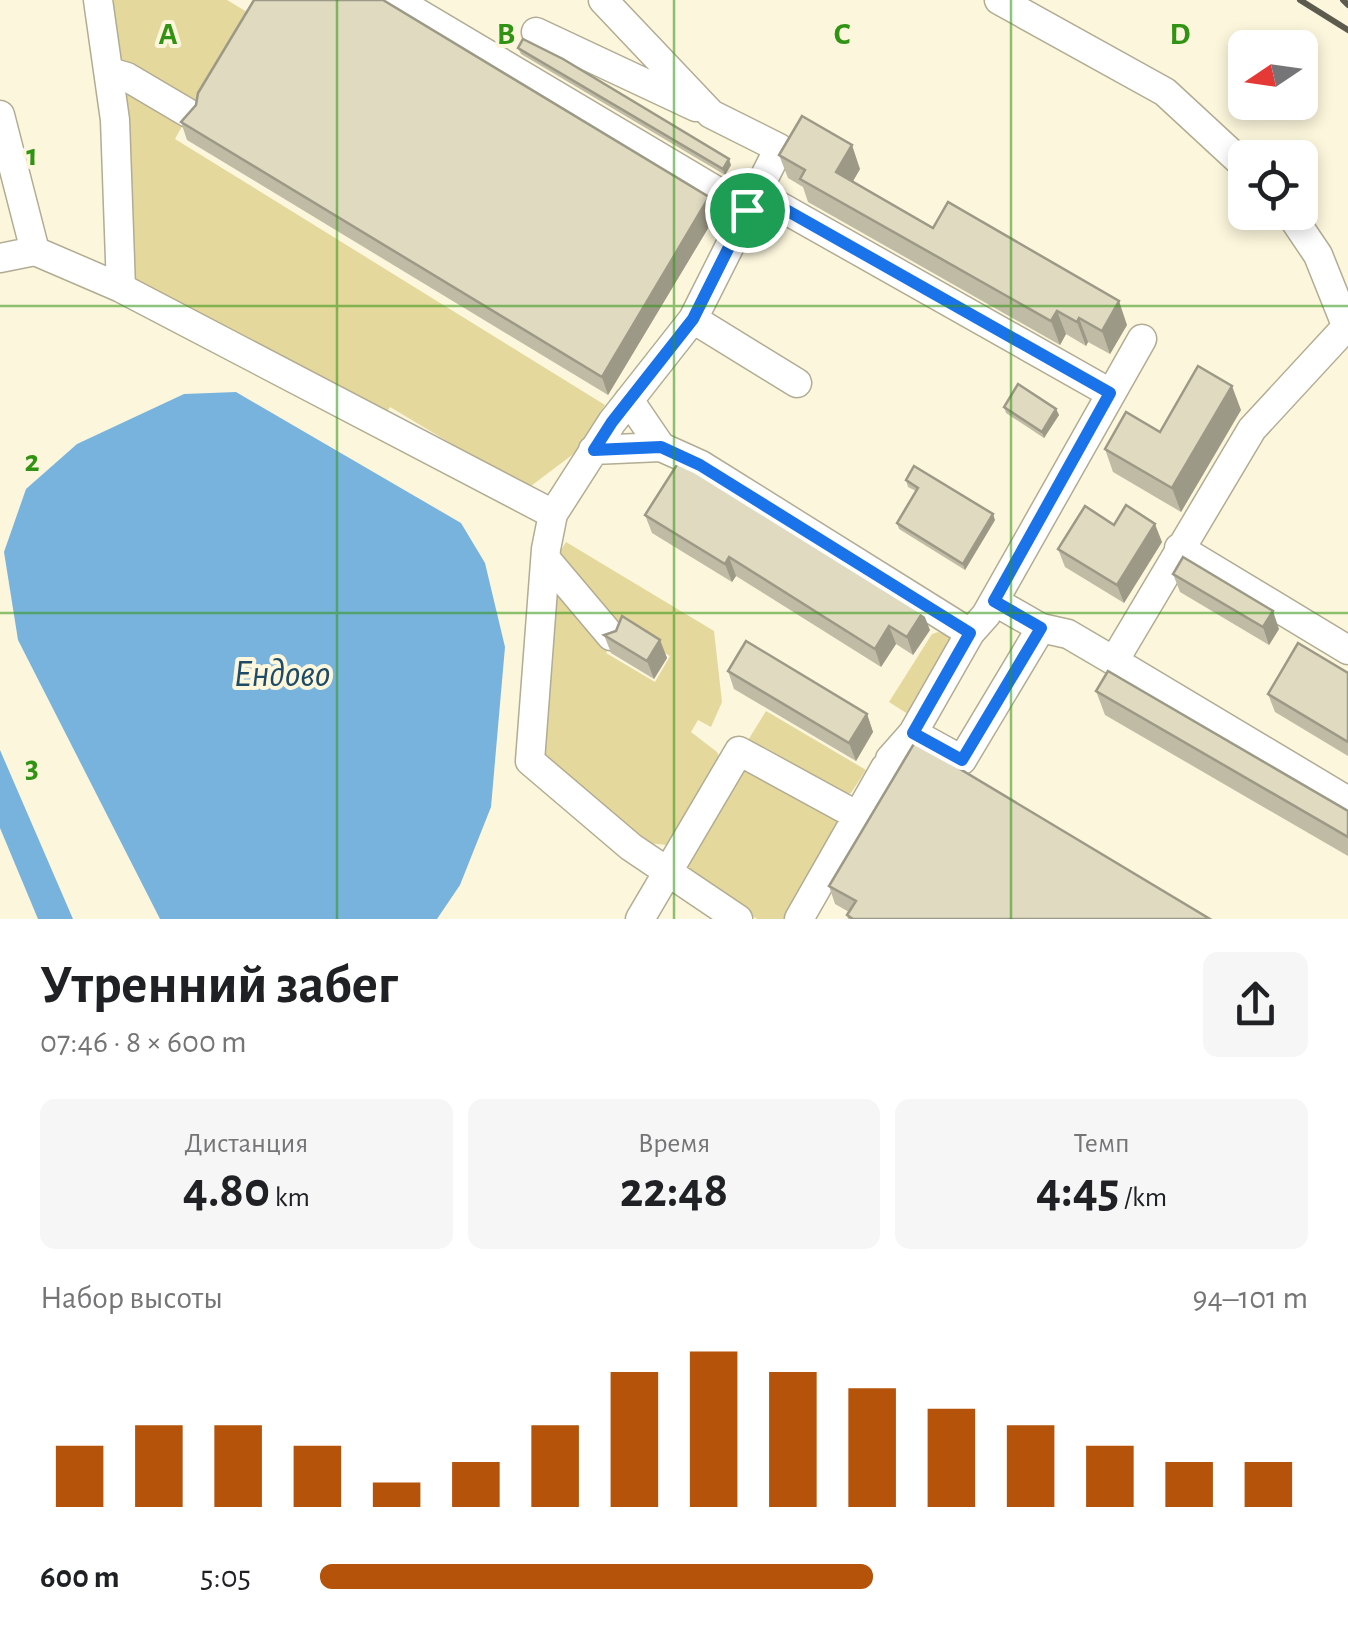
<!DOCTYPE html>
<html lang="ru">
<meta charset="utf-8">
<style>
:root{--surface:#fff;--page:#f6f6f6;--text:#202124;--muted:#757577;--accent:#b45309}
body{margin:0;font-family:"Alegreya Sans",sans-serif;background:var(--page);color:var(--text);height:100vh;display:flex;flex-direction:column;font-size:38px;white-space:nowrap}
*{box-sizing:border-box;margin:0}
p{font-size:32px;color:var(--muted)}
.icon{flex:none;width:55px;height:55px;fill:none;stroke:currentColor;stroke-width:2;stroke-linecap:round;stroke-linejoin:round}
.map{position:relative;height:919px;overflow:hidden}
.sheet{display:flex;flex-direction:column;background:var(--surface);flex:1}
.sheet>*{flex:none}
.needle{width:65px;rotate:257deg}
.fabs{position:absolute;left:1228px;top:30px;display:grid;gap:20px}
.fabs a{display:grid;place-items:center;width:90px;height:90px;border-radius:15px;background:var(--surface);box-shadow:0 5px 15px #0003;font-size:50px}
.pin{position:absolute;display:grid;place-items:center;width:85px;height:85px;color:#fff;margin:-42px;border:5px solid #fff;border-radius:50%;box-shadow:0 2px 10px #0007}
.round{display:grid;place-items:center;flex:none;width:105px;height:105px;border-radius:15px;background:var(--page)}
.summary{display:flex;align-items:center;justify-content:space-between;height:170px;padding:0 40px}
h1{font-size:55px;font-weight:600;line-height:75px}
.figures{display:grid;grid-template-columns:repeat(3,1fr);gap:15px;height:170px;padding:10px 40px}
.figures div{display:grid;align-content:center;border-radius:15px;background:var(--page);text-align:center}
.figures b{font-size:50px;font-weight:600}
.figures small{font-size:28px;font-weight:400}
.figures p{font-size:28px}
.chart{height:280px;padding:20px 40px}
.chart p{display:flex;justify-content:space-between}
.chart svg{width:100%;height:180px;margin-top:10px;stroke:var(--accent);stroke-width:6}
ul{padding:0 40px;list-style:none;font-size:32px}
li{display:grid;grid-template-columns:160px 120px 1fr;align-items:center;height:75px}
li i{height:25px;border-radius:12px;background:var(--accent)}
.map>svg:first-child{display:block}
.green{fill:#e4d89c}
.water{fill:#78b3dd}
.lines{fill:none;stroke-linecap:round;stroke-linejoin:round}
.minor-casing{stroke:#b1ac93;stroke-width:31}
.minor{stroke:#fff;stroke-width:28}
.rail{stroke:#5d5b4e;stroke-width:6}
.wall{fill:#c0bba5}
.shaded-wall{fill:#9c9986}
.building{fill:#dfdac0;stroke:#9c9986;stroke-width:2.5}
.route-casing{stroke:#fff;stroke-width:20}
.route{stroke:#1a73e8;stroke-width:12}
.grid{fill:none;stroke:#319313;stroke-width:2.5;stroke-opacity:0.55}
.labels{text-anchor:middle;stroke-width:8;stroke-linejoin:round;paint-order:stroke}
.water-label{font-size:38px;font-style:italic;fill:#1c4a67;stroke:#fcf6dc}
.grid-label{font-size:32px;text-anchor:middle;font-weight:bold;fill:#319313;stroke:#fcf6dc;stroke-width:8;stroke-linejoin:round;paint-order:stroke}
</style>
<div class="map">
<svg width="1348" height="919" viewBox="0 0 1348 919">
<rect width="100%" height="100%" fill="#fcf6dc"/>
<path class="green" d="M 104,0 L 227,0 L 252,15 L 193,110 L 112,61 Z
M 119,87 L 186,119 L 175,139 L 605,405 L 576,452 L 527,489 L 390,407 L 382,419 L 126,284 Z
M 566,542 L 714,631 L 722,702 L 711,727 L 698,720 L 691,732 L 717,752 L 720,758 L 667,845 L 638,842 L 543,763 L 547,574 L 612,642 L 606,653 L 655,682 L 670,656 L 621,627 L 553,563 Z
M 938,632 L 948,636 L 950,641 L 911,716 L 889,702 L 932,634 Z
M 766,711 L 866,770 L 851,793 L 843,796 L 747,742 Z
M 743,768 L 843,821 L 787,919 L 757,919 L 680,873 Z"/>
<path class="water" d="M 236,392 L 461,523 L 485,563 L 505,647 L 491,807 L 460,885 L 437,919 L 160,919 L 18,640 L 4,552 L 26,489 L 77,444 L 184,394 Z
M 0,750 L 73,919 L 38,919 L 0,828 Z"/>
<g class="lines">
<defs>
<path id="minor" d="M 98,0 L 115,120 L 121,288 L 553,514
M 396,0 L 747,209
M 603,0 L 711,114 L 779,148 L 693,319 L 612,422 L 553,514 L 546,549 L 530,761 L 631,847 L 738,919
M 999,0 L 1165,92 L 1245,166
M 536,32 L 696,107
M 110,72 L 127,77 L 188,113
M 0,115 L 35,251 L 121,288
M 756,193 L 1110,393
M 1289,212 L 1318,255 L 1346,325
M 0,258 L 35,251
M 693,319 L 797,383
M 661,447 L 701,465 L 970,633 L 913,733
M 593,450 L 661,447 L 629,400
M 1179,548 L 1348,650
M 546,559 L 611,636
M 994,601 L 1041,628
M 970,633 L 986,615 L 1142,339
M 1114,661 L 1348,801
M 890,759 L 913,733 L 962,760 L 1041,628 L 1068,634 L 1114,661 L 1252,429 L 1348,325
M 640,919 L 739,751 L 858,816
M 799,919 L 885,768"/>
</defs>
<use href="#minor" class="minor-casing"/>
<use href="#minor" class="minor"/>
<path class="rail" d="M 1300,0 L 1348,30
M 1343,0 L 1348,5"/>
</g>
<path class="wall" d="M 518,48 L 731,165 L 725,175 L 521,54 Z
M 181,122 L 716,215 L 608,395 L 187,140 Z
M 779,155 L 860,169 L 853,181 L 933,228 L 1127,325 L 1110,354 L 1088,342 L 1086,346 L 1066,334 L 1060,345 L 808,202 L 803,187 L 788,178 Z
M 1004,407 L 1056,409 L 1059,415 L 1044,438 L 1006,413 Z
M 1241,410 L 1181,512 L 1113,472 L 1105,449 L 1160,432 Z
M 906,480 L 995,520 L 965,570 L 899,529 L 897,523 L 916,491 L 908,487 Z
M 645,515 L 930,630 L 913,655 L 896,644 L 881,667 L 736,576 L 732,582 L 652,533 Z
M 1114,525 L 1162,542 L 1124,603 L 1065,567 L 1058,549 Z
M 1173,574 L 1279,629 L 1269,645 L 1180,592 Z
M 604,635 L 660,640 L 667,658 L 654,679 L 611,653 Z
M 728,671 L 867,714 L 873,732 L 856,761 L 734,689 Z
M 1348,673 L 1348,756 L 1275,712 L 1268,694 Z
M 1096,691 L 1348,811 L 1348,856 L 1105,715 Z
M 829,886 L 1210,919 L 848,919 L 847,915 L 849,912 L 835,904 Z"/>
<path class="shaded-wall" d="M 852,145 L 860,169 L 845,195 L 836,172 Z
M 729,159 L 731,165 L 725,175 L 723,169 Z
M 709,197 L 716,215 L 608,395 L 602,377 Z
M 1119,301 L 1127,325 L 1110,354 L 1102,331 Z
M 1057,311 L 1066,334 L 1060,345 L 1051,321 Z
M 1079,318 L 1088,342 L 1086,346 L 1077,322 Z
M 1232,386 L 1241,410 L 1181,512 L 1172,488 Z
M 1056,409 L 1059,415 L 1044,438 L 1042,432 Z
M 993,514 L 995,520 L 965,570 L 963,564 Z
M 1155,524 L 1162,542 L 1124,603 L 1117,585 Z
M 729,557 L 736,576 L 732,582 L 725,564 Z
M 1273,611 L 1279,629 L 1269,645 L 1263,627 Z
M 923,612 L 930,630 L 913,655 L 907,637 Z
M 889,626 L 896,644 L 881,667 L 875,649 Z
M 660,640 L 667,658 L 654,679 L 647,661 Z
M 867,714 L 873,732 L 856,761 L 849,743 Z"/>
<path class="building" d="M 254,0 L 383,0 L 709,197 L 602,377 L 181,122 L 196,105 L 198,93 Z
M 523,39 L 563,59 L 729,159 L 723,169 L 518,48 Z
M 802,116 L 852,145 L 836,172 L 933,228 L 948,202 L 1119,301 L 1102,331 L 1079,318 L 1077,322 L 1057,311 L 1051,321 L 800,179 L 805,170 L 779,155 Z
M 1198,366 L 1232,386 L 1172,488 L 1105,449 L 1126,412 L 1160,432 Z
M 1018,384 L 1056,409 L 1042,432 L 1004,407 Z
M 680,460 L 923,612 L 907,637 L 889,626 L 875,649 L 729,557 L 725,564 L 645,515 Z
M 914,466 L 993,514 L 963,564 L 897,523 L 918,488 L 906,480 Z
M 1126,505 L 1155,524 L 1117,585 L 1058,549 L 1085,506 L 1114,525 Z
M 1183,557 L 1273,611 L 1263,627 L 1173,574 Z
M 622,616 L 660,640 L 647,661 L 604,635 L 616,631 Z
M 746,641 L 867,714 L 849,743 L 728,671 Z
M 1298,643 L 1348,673 L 1348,742 L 1268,694 Z
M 1108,671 L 1348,811 L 1348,837 L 1096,691 Z
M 915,742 L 1210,919 L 853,919 L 847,915 L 856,901 L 829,886 Z"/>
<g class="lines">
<defs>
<path id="route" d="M 756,193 L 1110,393 L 994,601 L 1041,628 L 962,760 L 913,733 L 970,633 L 700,465 L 661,447 L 594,450 L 612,422 L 693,319 Z"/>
</defs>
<use href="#route" class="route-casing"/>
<use href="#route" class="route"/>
</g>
<path class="grid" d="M 337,0 L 337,919M 674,0 L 674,919M 1011,0 L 1011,919M 0,306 L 1348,306M 0,613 L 1348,613"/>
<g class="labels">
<g class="water-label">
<text x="282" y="686">Ендово</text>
</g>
</g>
<g class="grid-label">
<text x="168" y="44">A</text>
<text x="506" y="44">B</text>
<text x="842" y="44">C</text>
<text x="1180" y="44">D</text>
<text x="32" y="165">1</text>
<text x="32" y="471">2</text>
<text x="32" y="777">3</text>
</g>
</svg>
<div class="fabs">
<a><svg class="needle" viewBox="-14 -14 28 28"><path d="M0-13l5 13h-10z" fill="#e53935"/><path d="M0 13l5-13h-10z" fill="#757577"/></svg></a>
<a><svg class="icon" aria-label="locate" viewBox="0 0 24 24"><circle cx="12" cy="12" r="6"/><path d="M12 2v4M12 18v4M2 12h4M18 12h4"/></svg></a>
</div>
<div class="pin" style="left:747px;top:210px;background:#1e9e55"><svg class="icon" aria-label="arrive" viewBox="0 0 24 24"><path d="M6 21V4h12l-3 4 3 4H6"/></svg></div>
</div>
<section class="sheet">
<div class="summary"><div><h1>Утренний забег</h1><p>07:46 · 8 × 600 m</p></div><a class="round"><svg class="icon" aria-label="share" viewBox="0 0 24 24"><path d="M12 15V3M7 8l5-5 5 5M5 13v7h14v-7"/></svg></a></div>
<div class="figures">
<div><p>Дистанция</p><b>4.80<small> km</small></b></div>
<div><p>Время</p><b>22:48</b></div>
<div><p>Темп</p><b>4:45<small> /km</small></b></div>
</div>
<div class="chart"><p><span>Набор высоты</span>94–101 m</p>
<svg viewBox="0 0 160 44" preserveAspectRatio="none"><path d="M5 44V29M15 44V24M25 44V24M35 44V29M45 44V38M55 44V33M65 44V24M75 44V11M85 44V6M95 44V11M105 44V15M115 44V20M125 44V24M135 44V29M145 44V33M155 44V33"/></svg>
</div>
<ul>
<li><b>600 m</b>5:05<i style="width:56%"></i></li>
</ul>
</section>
